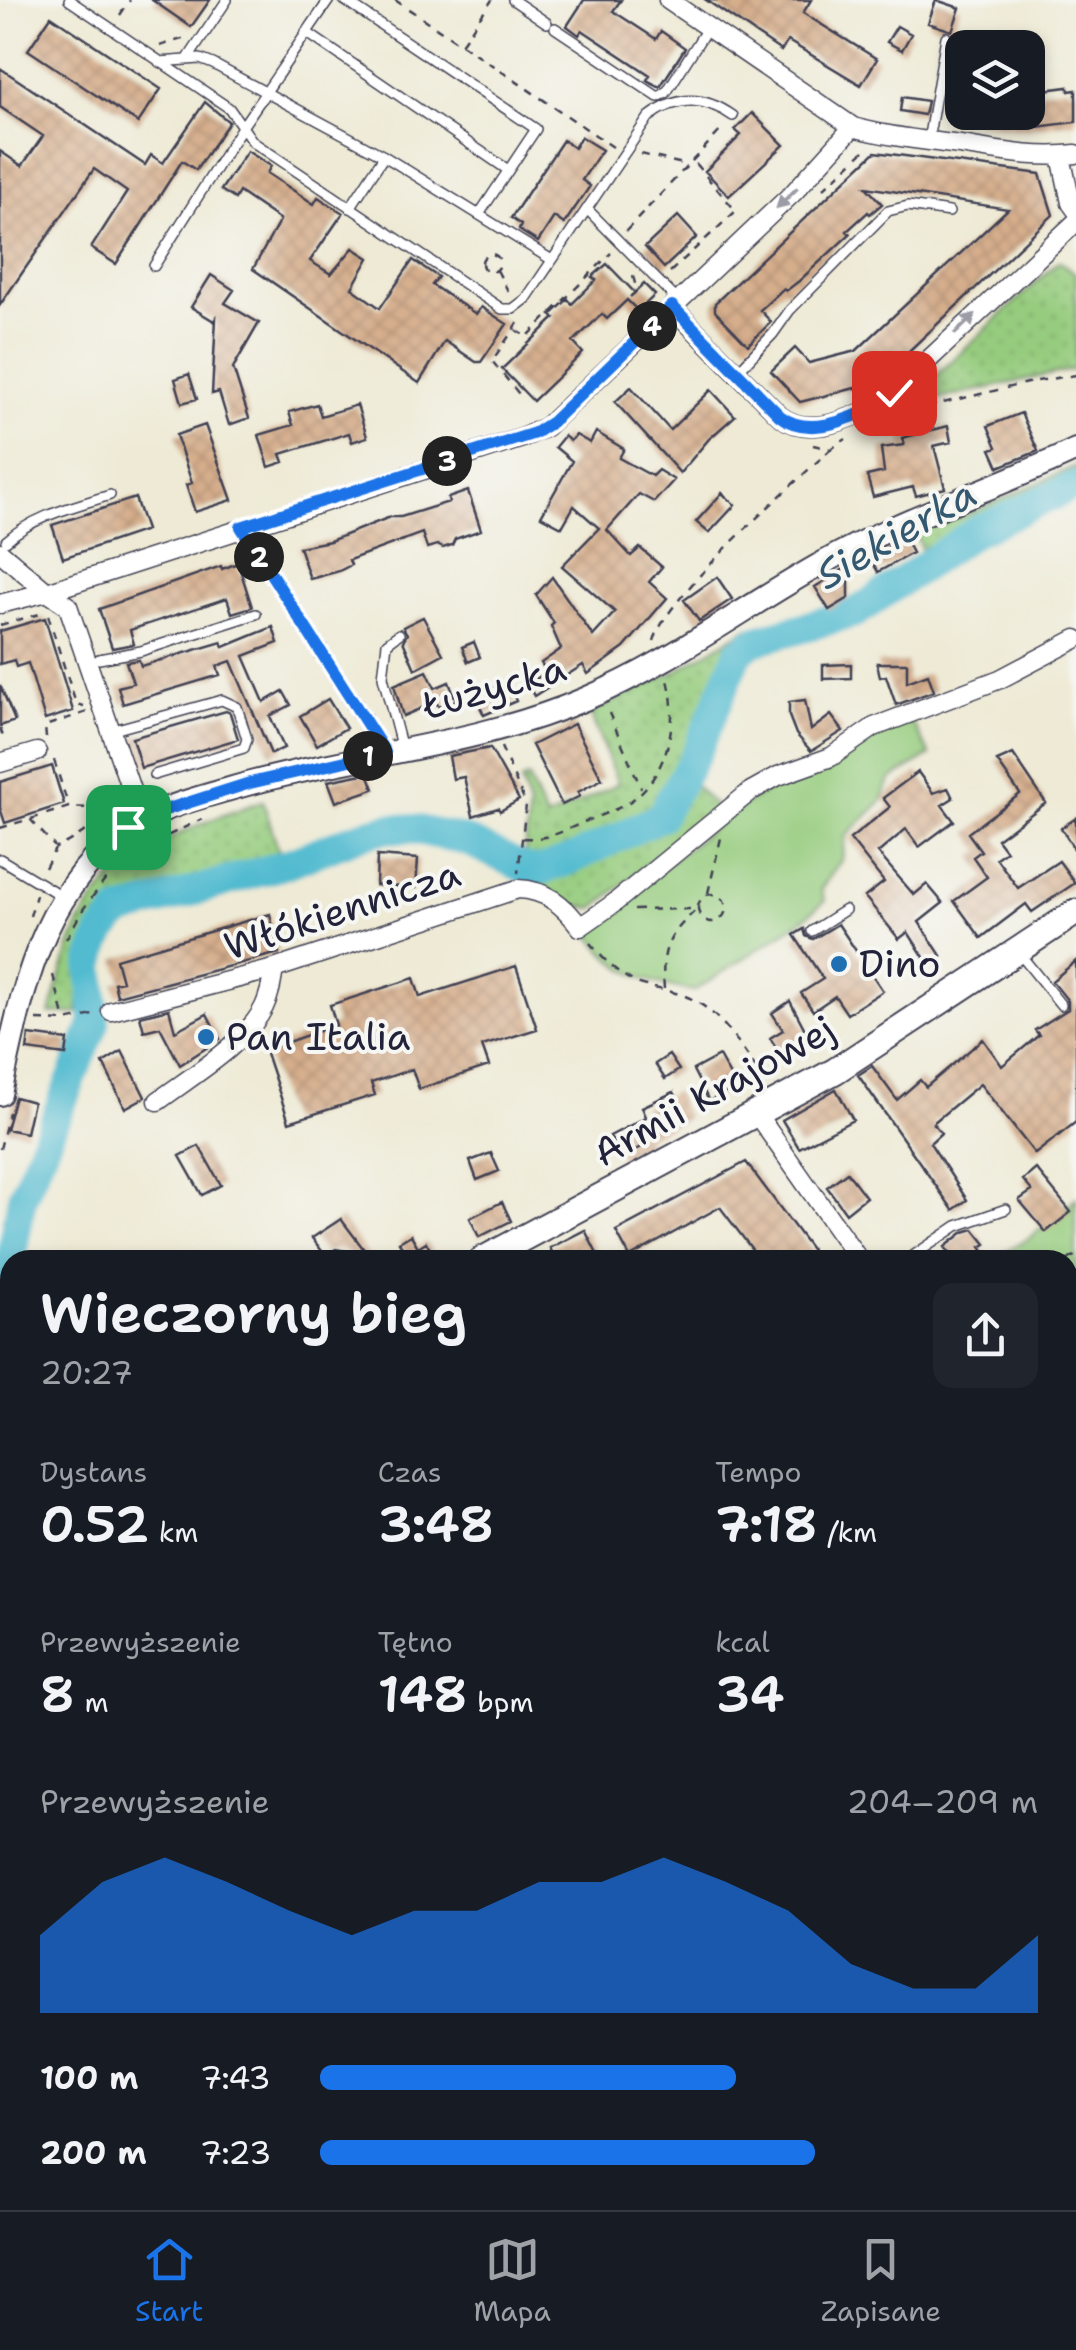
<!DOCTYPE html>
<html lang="pl">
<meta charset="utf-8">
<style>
:root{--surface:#171b24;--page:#20242c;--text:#f1f3f6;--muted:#9ea1a6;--line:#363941;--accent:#1a73e8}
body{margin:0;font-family:"Shantell Sans",sans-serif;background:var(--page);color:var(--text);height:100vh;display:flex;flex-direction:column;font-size:38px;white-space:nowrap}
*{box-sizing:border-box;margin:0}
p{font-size:32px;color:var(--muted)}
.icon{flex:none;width:55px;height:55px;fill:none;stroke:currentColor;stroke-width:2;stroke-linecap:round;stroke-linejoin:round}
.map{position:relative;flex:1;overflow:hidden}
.panel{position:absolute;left:0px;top:1250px;width:1078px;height:960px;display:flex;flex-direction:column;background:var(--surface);border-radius:30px 30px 0 0;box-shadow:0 5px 15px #0003}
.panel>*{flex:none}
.tools{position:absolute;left:945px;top:30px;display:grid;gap:20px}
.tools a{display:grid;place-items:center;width:100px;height:100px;border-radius:20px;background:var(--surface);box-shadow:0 5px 15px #0003;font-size:50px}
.pin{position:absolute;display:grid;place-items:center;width:85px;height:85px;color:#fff;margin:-42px;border-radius:20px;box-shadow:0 5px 15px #0006}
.km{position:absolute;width:50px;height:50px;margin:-25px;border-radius:50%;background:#222;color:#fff;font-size:28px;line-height:50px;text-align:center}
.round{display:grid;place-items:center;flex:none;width:105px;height:105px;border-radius:20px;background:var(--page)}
.headline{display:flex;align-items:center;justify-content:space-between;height:170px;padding:0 40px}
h1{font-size:55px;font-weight:600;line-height:75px}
.figures{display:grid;grid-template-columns:repeat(3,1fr);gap:15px;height:170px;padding:10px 40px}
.figures div{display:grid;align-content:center}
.figures b{font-size:50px;font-weight:600}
.figures small{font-size:28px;font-weight:400}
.figures p{font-size:28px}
.chart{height:280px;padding:20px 40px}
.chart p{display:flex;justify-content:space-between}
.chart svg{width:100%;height:180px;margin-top:10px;fill:var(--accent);opacity:.7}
ul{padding:0 40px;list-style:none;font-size:32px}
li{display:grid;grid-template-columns:160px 120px 1fr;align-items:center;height:75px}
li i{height:25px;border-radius:12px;background:var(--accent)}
.menu{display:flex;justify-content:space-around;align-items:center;height:140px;border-top:2px solid var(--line);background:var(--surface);font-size:28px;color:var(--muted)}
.menu a{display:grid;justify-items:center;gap:5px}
.menu .selected{color:var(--accent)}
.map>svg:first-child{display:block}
.grass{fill:url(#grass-dots);stroke:#5c775c;stroke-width:2.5}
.park{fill:#96cc7e;stroke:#5c775c;stroke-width:2.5}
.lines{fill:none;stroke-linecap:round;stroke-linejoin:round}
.river{stroke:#53bbd0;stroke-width:30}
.building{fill:url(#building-cross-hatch)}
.service-casing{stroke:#414052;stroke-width:12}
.pedestrian-casing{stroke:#414052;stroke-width:18}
.minor-casing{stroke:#414052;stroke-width:21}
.tertiary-casing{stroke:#414052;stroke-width:26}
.secondary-casing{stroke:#414052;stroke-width:29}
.path{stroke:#414052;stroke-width:2.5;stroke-dasharray:8 8;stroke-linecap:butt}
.service{stroke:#fff;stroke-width:9}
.pedestrian{stroke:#fff;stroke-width:14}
.minor{stroke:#fff;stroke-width:18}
.tertiary{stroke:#fff;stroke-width:22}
.secondary{stroke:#fff;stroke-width:25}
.rail{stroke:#22223b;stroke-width:5}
.oneway{fill:#9c9ca7}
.route-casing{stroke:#fff;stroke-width:20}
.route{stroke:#1a73e8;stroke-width:12}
.poi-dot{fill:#1f6fb2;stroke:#f6f6f2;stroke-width:4}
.labels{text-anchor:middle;stroke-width:8;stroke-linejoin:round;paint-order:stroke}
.street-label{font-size:38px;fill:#22223b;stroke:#f6f6f2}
.poi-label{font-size:38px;fill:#22223b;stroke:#f6f6f2;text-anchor:start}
.water-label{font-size:40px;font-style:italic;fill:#33586f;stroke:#f6f6f2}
</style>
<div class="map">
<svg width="1076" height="2210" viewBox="0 0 1076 2210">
<defs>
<pattern id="grass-dots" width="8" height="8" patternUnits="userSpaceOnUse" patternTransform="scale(2.5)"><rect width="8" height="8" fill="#96cc7e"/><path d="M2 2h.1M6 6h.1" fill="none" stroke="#81af6e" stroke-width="1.8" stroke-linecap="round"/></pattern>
<pattern id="building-cross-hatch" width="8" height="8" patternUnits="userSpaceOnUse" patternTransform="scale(2.5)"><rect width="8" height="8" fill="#d6ae8c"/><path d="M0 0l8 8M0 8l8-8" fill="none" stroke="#b7957a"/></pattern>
</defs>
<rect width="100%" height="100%" fill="#f6f6f2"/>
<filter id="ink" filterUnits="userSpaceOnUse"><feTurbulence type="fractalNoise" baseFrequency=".01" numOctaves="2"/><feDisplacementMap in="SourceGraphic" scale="20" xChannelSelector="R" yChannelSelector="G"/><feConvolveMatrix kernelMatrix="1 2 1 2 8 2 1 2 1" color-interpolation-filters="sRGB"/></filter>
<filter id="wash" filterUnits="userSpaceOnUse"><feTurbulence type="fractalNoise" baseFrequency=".0048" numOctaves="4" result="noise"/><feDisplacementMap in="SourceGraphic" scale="40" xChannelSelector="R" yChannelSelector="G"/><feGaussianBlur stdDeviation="2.25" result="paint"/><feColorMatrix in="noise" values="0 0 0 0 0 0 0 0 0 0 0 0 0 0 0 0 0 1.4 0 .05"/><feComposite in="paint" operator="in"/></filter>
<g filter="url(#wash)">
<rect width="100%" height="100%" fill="#eeead5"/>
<path class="grass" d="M 1059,261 L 1076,274 L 1076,369 L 919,403 L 908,402 Z
M 1076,466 L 1076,478 L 978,524 L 926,560 L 915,533 L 968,514 Z
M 747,628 L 745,637 L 728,655 L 685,760 L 659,806 L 639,822 L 564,856 L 524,860 L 529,807 L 521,781 L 528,778 L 546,819 L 618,784 L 590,713 L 678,670 Z
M 692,783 L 717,808 L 594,908 L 575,906 L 528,882 C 567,870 642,844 670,815 C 679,806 685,794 692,783 Z
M 263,801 L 280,855 L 173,888 L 112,912 L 94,934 L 84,958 L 78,1013 L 50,1014 C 58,987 65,958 76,932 C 109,856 190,826 263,801 Z"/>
<path class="park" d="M 910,719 L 930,755 L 890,780 L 882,801 L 846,836 L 842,859 L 821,889 L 825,901 L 801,921 L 694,991 C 645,982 616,974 586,929 L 734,811 L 780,783 L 827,767 L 846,753 Z
M 1076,1198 L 1076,1363 L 1068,1366 L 1068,1260 L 991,1260 L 1031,1237 Z
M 0,1382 L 10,1398 L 10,1495 L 0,1497 Z"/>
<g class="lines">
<path class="river" d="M 11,1260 L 22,1198 L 95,1023 L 91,966 L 96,947 L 103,932 L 119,913 L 286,864 L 363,834 L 388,828 L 414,829 L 467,841 L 526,869 L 542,870 L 571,860 L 660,817 L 696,754 L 739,652 L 754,641 L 855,613 L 974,532 L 1076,485
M 0,1296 L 10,1264
M 0,1353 L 10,1369
M 0,1821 L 10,1818"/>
</g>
<g id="blocks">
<path class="building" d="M 152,0 L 210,0 L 191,27 Z
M 584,0 L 621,0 L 613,11 L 656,39 L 661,31 L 685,48 L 660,87 L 647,80 L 650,75 L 582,30 L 579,35 L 567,26 Z
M 706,0 L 811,0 L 803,13 L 877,59 L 861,85 L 788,41 L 781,51 Z
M 936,0 L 960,8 L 952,31 L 928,23 Z
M 51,16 L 161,89 L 138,123 L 28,50 Z
M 897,26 L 911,34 L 902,50 L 887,42 Z
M 0,68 L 145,165 L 151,155 L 163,163 L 205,102 L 229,122 L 196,170 L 182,161 L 116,264 L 91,248 L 127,192 L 94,169 L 0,305 L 0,151 L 22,166 L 43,136 L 0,107 Z
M 1068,87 L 1069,91 L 1076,90 L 1076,122 L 1021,129 L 966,120 L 966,112 L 1028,112 L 1028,92 Z
M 902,97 L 927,101 L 924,115 L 900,111 Z
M 752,113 L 784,145 L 729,196 L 705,171 L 741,135 L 735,130 Z
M 581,137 L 602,150 L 582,180 L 590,186 L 564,224 L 554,217 L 538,242 L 519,230 L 521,225 L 511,218 L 563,140 L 574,148 Z
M 247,151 L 271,166 L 267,173 L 314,204 L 318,197 L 343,213 L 310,261 L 331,274 L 353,248 L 369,258 L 352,288 L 380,308 L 413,260 L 438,277 L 432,285 L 476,314 L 481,307 L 507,324 L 481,362 L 476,362 L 445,341 L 419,383 L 253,269 L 280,220 L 239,192 L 235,199 L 221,190 Z
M 875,152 L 1040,174 L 1053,215 L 875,383 L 800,402 L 771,371 L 795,348 L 809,363 L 856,351 L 1008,209 L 866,187 L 882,204 L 870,214 L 868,212 L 847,231 L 850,234 L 799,281 L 786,291 L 783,289 L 760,310 L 771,322 L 748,345 L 715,311 L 715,303 Z
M 678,216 L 697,237 L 664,268 L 645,247 Z
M 607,264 L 635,293 L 630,297 L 644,284 L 655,295 L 638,311 L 627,300 L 607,319 L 602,314 L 573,342 L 583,353 L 533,401 L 502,369 L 555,318 L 551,315 L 568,299 L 572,304 L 596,280 L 592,277 Z
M 211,275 L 234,290 L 225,303 L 259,323 L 233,368 L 249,418 L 229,425 L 219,392 L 212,394 L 216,318 L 214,321 L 191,307 Z
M 189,374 L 197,399 L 182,403 L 175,379 Z
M 631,387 L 670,430 L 711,390 L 735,416 L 709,439 L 680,473 L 615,402 Z
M 317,404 L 321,416 L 357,405 L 367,437 L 352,442 L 349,433 L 281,454 L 284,462 L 269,467 L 259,435 L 293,425 L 289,412 Z
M 1021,413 L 1038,451 L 999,467 L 991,449 L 997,447 L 988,426 Z
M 205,425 L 232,500 L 195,512 L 186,485 L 192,483 L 176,435 Z
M 948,426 L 951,442 L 934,446 L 945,488 L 916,496 L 913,487 L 873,497 L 867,476 L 884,472 L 881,448 L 904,445 L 902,438 Z
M 596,432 L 624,449 L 619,458 L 652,476 L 658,470 L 674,480 L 654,502 L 639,494 L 607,530 L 631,556 L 640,548 L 662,567 L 649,582 L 667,598 L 624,648 L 588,674 L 583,665 L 534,696 L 527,684 L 547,672 L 541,663 L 561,649 L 551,626 L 554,623 L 536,595 L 552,577 L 593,636 L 615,612 L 562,566 L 599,528 L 574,506 L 562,527 L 541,516 L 572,461 L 555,447 L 564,436 L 570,441 L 576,435 L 590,443 Z
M 468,491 L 481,530 L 455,539 L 452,545 L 443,548 L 437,545 L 427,548 L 422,533 L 349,560 L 351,565 L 339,571 L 310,579 L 299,547 L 330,541 L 390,517 L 401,517 L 449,502 L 448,498 Z
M 722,493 L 735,505 L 709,533 L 696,522 Z
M 135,498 L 146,530 L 63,558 L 52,525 Z
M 905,539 L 912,553 L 878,572 L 869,556 Z
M 238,563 L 252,607 L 232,613 L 227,598 L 130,630 L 134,644 L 112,648 L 99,609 L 221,566 L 222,569 Z
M 849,566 L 849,598 L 829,610 L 815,587 Z
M 717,577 L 732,599 L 699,621 L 684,600 Z
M 423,617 L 443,654 L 415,669 L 403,641 L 407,634 L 403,627 Z
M 45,618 L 73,711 L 45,720 L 28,663 L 16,667 L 14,660 L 0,664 L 0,631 Z
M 273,627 L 278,643 L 244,656 L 264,702 L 283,691 L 291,705 L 270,716 L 284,748 L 271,754 L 231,661 L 217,666 L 220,675 L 123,704 L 118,687 L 133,683 L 126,662 L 139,660 L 141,666 L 222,642 L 224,647 Z
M 474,642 L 480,657 L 468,662 L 462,647 Z
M 877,663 L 907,663 L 907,682 L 928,674 L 934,691 L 896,705 L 886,676 L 880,677 Z
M 851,664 L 851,678 L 823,679 L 823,665 Z
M 427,671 L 435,688 L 449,682 L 456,700 L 439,707 L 436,702 L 403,716 L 394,685 Z
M 508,682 L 516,701 L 484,715 L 475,696 Z
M 0,685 L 15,721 L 0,726 Z
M 328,699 L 346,728 L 317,745 L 300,716 Z
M 805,700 L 811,730 L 831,715 L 843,731 L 811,751 L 796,734 L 789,716 L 789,702 Z
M 226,711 L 230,713 L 238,739 L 141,768 L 132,738 Z
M 574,724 L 602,779 L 578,792 L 580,796 L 562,805 L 532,745 Z
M 490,748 L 519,800 L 500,811 L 498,808 L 473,816 L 464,777 L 453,779 L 449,756 Z
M 1013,754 L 1046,803 L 997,839 L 1006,851 L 996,858 L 1018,888 L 1059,861 L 1075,883 L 1032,912 L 1026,904 L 981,938 L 954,901 L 987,877 L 973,857 L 981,851 L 968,833 L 1020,794 L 997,761 Z
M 52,766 L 64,804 L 5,823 L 0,808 L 0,782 Z
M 918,772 L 933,793 L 948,788 L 953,798 L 942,805 L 954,821 L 919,847 L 906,829 L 878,853 L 914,895 L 927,884 L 943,903 L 919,922 L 942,957 L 929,965 L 908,932 L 899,939 L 865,897 L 884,882 L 850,839 L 890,807 L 883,798 Z
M 368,773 L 374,789 L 336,802 L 328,781 Z
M 1076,818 L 1076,852 L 1061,828 Z
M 377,856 L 418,859 L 416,888 L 376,885 Z
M 270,914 L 279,953 L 117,996 L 114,983 L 122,981 L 116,959 Z
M 838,924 L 883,991 L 847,1014 L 835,996 L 813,1011 L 801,993 L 823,979 L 794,935 L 804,929 L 806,936 L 813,939 Z
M 1076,961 L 1076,1122 L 1035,1154 L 980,1084 L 933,1123 L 941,1133 L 930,1143 L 967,1200 L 953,1210 L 858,1075 L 872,1066 L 897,1100 L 920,1080 L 926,1087 L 983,1039 L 1002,1066 L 1039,1035 L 1035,1030 L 1068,1009 L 1068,1001 L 1052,981 Z
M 516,966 L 537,1029 L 482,1046 L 489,1066 L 419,1089 L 412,1069 L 371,1083 L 375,1095 L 289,1122 L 265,1050 L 336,1025 L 330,1005 L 414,978 L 420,997 Z
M 790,1001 L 811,1041 L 783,1058 L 770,1038 L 783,1030 L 772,1013 Z
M 169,1009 L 175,1031 L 207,1014 L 220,1039 L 180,1065 L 160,1027 L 144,1031 L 140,1016 Z
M 29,1035 L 68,1040 L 66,1055 L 27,1050 Z
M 122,1051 L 145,1097 L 125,1108 L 103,1063 Z
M 669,1055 L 679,1070 L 665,1079 L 655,1064 Z
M 719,1056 L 736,1087 L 709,1101 L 693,1070 Z
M 836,1089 L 853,1120 L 799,1148 L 782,1120 Z
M 674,1092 L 687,1118 L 646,1138 L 649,1143 L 621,1158 L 610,1136 L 646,1117 L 642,1107 Z
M 15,1097 L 33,1102 L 26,1133 L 6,1129 Z
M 199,1146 L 221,1185 L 202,1195 L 180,1156 Z
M 491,1153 L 499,1171 L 477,1180 L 470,1161 Z
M 746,1162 L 819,1260 L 760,1260 L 720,1207 L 630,1257 L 616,1231 Z
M 1036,1169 L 1071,1212 L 1046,1232 L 1019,1200 L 1032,1191 L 1023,1180 Z
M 847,1172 L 866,1197 L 846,1213 L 827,1187 Z
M 502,1202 L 511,1221 L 479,1237 L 470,1218 Z
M 341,1219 L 372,1260 L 353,1260 L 346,1251 L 336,1249 L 325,1255 L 312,1238 Z
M 974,1229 L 986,1244 L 981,1247 L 990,1260 L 955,1260 L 945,1247 L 964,1232 Z
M 585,1230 L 597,1254 L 584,1260 L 556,1260 L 550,1248 Z
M 411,1235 L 418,1247 L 426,1242 L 436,1260 L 396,1260 L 406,1254 L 399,1242 Z"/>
</g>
</g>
<g filter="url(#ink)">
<use href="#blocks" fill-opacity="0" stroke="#414052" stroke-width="2.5"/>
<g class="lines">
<defs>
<path id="service" d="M 69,0 L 229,108 L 253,142 L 502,309 L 513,309 L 526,299 L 649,117 C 677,95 705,96 733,116
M 344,0 L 536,129 L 480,213
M 513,0 L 547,23
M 555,28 L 658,97 L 666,93 L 708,27
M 306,32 L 508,170
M 187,60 L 227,0
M 159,62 L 200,59 L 213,64 L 384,156 L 552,260
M 928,141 L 946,37
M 350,208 L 384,156
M 587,209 L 678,301
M 154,266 L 242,127 L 329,0
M 737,372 L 773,334 L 790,310 L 888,211 L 908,206 L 949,212
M 6,541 C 35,515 73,507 110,495
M 399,634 L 387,643 L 383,677 L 402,749
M 99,659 L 141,651 L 256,614
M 110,731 L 222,700 L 237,707 L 247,739 L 244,748 L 154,775
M 0,859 L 63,897
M 812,931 L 845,910
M 1019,953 L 1061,1005
M 907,1260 L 957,1226 L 1006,1209
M 0,1866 L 10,1862
M 699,2200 L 708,2210"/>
<path id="pedestrian" d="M 241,527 L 385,752"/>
<path id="minor" d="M 668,0 L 853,127 C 889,137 924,140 960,145 C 999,151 1037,159 1076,154
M 1061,156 L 1071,203 L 1076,210
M 672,307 L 780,416 C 812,441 866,414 893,393 L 1076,222
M 0,552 L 47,592 L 68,606 L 141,819
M 0,604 L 47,592 L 522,438 L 546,427 L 794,192 L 853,127
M 0,763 L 37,752
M 111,1011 L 274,969 L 518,889 C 546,890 564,905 580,927 L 613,904 L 751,791 L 778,776 L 831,757 L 874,727 L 1000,679 L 1076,639
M 158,1101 C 190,1077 246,1044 264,1007 C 270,995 272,982 274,969
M 756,1113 L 859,1260
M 1068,1593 L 1076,1588
M 1068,1684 L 1076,1696
M 1068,1845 L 1076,1840
M 0,2070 L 10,2062
M 101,2200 L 109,2210
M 134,2210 L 144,2200
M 436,2210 L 451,2200
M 815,2210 L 820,2200
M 960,2210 L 986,2200"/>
<path id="tertiary" d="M 0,1094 C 20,1000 38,902 116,838 C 147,811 187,801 226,790 C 343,755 471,748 585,699 C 669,664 741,609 821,564 C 901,518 992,490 1076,450"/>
<path id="secondary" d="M 482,1260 L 835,1071 L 1076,912
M 0,1509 L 10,1507"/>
</defs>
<use href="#service" class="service-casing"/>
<use href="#pedestrian" class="pedestrian-casing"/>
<use href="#minor" class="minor-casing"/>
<use href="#tertiary" class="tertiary-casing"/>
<use href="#secondary" class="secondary-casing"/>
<path class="path" d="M 395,0 L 461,44 L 492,0
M 120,15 L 130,0
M 461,44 L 613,147
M 160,46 L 185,38
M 641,154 L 687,165
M 823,189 L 865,150
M 626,231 L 723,128
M482 263a9 9 0 1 1 18 0a9 9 0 1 1-18 0Z
M 497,270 L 509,293
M 670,272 L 736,211 L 693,161
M 633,276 L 637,291
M 518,323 L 492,361 L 519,394
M 516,330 L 527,337 L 611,253
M 897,414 L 1031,382 L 1076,375
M 813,445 L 831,449 L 846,439
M 48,615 L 76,704 L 84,706
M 0,625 L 43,613
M 654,641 C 666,596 791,486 830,450
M 609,713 L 641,788
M 0,728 L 5,742
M 46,738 L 45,726 L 87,712
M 501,747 L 526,805 L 518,873
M 54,760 L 68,805
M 31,819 L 69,807 L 106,809
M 0,828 L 30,819 L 56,848 C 80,836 106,821 114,793
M 523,838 C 546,840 562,832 582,823 C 598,816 618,810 632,800 C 668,774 679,720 668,680
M 45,868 L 55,849
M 114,869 L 153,843 L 202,819
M 708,893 L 721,838
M698 908a14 14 0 1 1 28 0a14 14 0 1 1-28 0Z
M 634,910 L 696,909
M 30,916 L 36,895
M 66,939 L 84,908 L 112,871
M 590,943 C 605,961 623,980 646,986 C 661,990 678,992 692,999 C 722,1014 748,1055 765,1083
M 53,975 L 65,1020
M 664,989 C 661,948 667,937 697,909
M 37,1020 L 66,1021 L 93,1015
M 0,1149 L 9,1112
M 1068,1260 L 1076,1255
M 1068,1658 L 1075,1669
M 0,2117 L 10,2120"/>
<use href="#service" class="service"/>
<use href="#pedestrian" class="pedestrian"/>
<use href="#minor" class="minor"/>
<use href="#tertiary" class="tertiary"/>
<use href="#secondary" class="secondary"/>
<path class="rail" d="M 1068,1381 L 1076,1378
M 0,2119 L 10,2111"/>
</g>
<defs><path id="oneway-solid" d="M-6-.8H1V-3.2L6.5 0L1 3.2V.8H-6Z" transform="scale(2.5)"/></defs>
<g class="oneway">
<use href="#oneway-solid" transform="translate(787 198) rotate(136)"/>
<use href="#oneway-solid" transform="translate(965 324) rotate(-44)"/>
</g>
</g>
<g class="lines" filter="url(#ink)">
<defs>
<path id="route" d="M 128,827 L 162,811 L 250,783 L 385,752 L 241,527 L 535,433 L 552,422 L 672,306 L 780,416 C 812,441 866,414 894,393"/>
</defs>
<use href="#route" class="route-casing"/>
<use href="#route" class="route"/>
</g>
<g class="poi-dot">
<circle cx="839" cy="964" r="10"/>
<circle cx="206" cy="1037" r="10"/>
</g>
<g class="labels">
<g class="street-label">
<text transform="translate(494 687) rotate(-16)" y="13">Łużycka</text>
<text transform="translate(342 910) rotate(-18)" y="13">Włókiennicza</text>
<text transform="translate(714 1091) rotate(-29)" y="13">Armii Krajowej</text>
</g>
<g class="poi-label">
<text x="859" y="977">Dino</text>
<text x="226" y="1050">Pan Italia</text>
</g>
<g class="water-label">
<text transform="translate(896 534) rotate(-30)" y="14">Siekierka</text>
</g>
</g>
</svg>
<div class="tools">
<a><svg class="icon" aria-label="layers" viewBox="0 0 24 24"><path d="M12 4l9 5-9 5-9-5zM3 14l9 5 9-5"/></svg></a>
</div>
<div class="pin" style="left:128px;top:827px;background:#1e9e55"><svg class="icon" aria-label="arrive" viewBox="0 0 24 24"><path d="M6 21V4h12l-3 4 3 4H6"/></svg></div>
<div class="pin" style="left:894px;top:393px;background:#d93025"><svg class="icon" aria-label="check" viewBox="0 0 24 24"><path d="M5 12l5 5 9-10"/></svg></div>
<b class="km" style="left:368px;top:756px">1</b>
<b class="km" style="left:259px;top:557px">2</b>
<b class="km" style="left:447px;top:461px">3</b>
<b class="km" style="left:652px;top:326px">4</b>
<section class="panel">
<div class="headline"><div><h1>Wieczorny bieg</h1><p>20:27</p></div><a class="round"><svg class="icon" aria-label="share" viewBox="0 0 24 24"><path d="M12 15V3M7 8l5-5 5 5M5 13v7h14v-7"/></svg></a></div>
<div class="figures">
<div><p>Dystans</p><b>0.52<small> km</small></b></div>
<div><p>Czas</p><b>3:48</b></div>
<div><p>Tempo</p><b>7:18<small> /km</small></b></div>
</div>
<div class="figures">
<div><p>Przewyższenie</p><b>8<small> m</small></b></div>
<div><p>Tętno</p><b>148<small> bpm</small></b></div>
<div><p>kcal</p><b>34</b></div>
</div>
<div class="chart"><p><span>Przewyższenie</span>204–209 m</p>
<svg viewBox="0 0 160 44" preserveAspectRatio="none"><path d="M0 44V25L10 12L20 6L30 12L40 19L50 25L60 19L70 19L80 12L90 12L100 6L110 12L120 19L130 32L140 38L150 38L160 25V44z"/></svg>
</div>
<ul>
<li><b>100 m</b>7:43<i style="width:58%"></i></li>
<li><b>200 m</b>7:23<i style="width:69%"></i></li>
</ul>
</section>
</div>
<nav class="menu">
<a class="selected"><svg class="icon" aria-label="home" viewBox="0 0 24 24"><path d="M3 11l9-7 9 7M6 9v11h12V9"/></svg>Start</a>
<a><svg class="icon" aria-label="map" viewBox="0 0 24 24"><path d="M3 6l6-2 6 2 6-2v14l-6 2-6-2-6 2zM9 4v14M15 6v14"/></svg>Mapa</a>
<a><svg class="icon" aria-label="saved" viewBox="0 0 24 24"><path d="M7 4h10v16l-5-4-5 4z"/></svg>Zapisane</a>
</nav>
